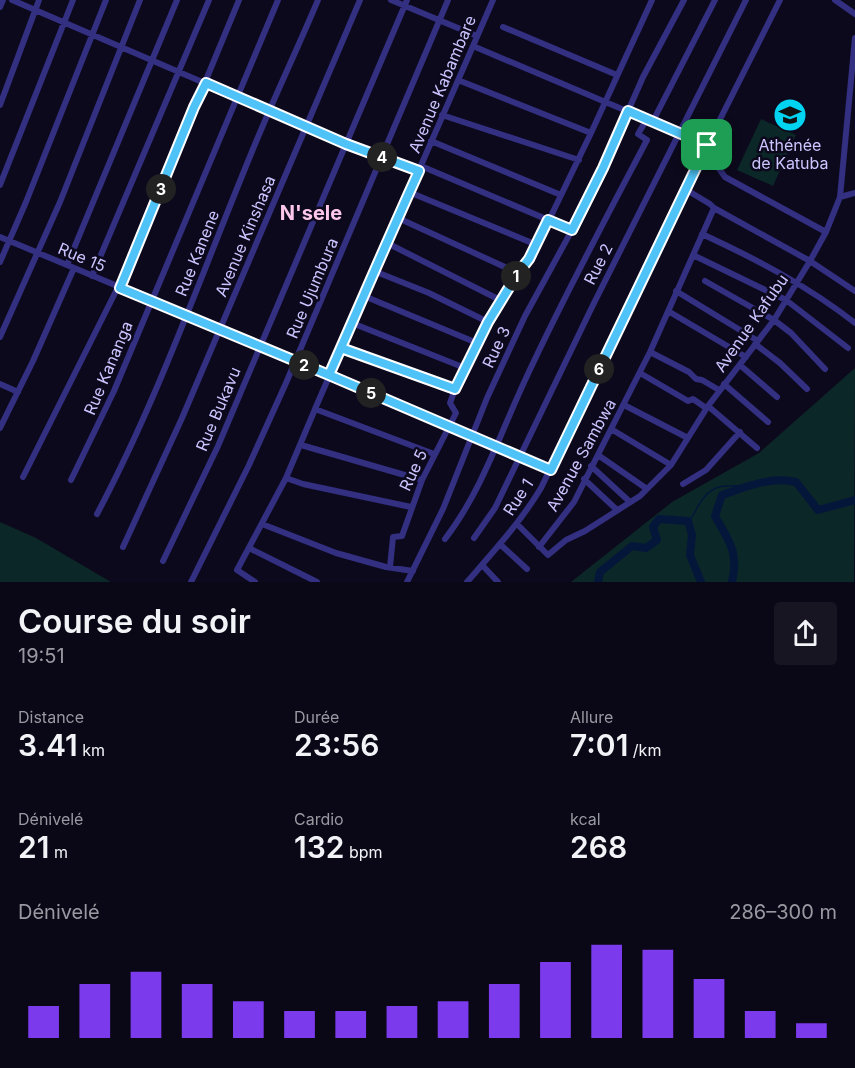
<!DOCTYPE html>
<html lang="fr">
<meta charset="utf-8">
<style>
:root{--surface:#0a0716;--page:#181523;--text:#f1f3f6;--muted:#9999a1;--accent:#7c3aed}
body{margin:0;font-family:Inter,sans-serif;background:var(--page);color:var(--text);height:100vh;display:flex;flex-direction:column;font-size:22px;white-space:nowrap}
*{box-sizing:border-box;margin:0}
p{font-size:20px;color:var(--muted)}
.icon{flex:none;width:33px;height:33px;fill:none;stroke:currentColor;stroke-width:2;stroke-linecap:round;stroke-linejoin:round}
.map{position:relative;height:582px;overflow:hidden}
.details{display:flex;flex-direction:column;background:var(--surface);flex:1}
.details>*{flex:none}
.pin{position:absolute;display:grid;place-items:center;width:51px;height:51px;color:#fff;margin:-26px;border-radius:12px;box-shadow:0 3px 9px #0006}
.km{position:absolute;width:30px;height:30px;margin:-15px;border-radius:50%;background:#222;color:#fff;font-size:16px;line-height:30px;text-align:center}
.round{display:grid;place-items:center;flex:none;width:63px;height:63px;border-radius:6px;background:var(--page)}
.headline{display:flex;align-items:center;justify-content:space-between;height:102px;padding:0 18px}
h1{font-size:33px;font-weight:600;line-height:45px}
.stats{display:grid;grid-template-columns:repeat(3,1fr);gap:9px;height:102px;padding:6px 18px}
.stats div{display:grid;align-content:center}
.stats b{font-size:30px;font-weight:600}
.stats small{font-size:16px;font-weight:400}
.stats p{font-size:16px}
.chart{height:168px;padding:12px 18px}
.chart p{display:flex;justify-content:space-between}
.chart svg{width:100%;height:108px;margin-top:6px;stroke:var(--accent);stroke-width:6}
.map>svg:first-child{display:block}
.green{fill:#0c2727}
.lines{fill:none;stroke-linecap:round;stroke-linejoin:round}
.stream{stroke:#04173b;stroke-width:1.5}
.river{stroke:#04173b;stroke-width:8}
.minor{stroke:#332f81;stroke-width:6}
.route-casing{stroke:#fff;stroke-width:12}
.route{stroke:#4fc3f7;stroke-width:8}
.labels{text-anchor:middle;stroke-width:5;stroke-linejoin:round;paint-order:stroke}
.street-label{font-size:16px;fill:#ccc5ff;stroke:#0d091d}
.poi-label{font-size:16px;fill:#ccc5ff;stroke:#0d091d}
.quarter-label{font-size:20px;font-weight:bold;fill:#ffc7ea;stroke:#0d091d}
</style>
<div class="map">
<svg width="855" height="582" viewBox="0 0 855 582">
<rect width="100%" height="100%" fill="#0d091d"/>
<path class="green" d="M 761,119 L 796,135 L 773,186 L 737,170 Z
M 855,368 L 854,582 L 571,582 L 672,502 L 759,453 Z
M 0,522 L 36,538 L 111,582 L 0,582 Z"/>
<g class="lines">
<path class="stream" d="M 688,521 C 694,516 695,512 698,506 C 712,482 723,486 748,486"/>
<path class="river" d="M 598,582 L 600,572 L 632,546 L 646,548 L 657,540 L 653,527 L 659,519 L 688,521 L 692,535 L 690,555 L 701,582
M 732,582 C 739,552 729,541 715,516 L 722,495 C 746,487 770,476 796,482 L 818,510 L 855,500"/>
<path class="minor" d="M 12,0 L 346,144 L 419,171
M 391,0 L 477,36
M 835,0 L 855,14
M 0,7 L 3,0
M 503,27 L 617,75
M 473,46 L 707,145
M 458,80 L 591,133
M 0,105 L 39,0
M 442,115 L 579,160
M 653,121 L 715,0
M 431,141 L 561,195
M 701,156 L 717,166 L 725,177 L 826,232
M 421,166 L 572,230
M 0,185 L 73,0
M 685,189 L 710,204 L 714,208 L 810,261 L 855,291
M 409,192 L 537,245
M 840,197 L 855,193
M 398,218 L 518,273
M 702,234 C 756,259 808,286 855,323
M 0,237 L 474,435 L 551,470
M 387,243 L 500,300
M 693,255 L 786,300 L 848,348
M 0,262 L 26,202 L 106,0
M 67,265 L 177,0
M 374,271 L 429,293 L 488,322
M 92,276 L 209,0
M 705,281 L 774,320 L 791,333 L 825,369
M 120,288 L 239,0
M 676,291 L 758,341
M 364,296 L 477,343
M 668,311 L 746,357
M 352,323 L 465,368
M 0,337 L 60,202 L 140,0
M 755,344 L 780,363 L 807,389
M 341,348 L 455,389
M 650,352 L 689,372 L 696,379 L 702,380 L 719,390
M 740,365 L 777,397
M 640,373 L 688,401 L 693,399 L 706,408
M 0,384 L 18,392
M 724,384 L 768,422
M 624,405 L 688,438
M 708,406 L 757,448
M 315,409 L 434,454
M 0,428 L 33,361 L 74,268
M 611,429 L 671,465
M 301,445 L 422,480
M 598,455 L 647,489
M 591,466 L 630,502
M 23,477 L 118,287
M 286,478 L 303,484 L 411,507
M 584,479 L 617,510
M 71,480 L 114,391 L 278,0
M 683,484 L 706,470 L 740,432
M 97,514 C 158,399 201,275 251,154 C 272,102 296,52 318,0
M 262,524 L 336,553 L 386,567 L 413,571
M 517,524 L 548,555 L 566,540 L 585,531 L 640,496 L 671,465 L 708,406 L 774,320 L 810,261 L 826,232 L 840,197 L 855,38
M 474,538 L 495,508 L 593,305 L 746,0
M 445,539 C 482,491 501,431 527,376 C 564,296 606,218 647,140 L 638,134 L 647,119
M 501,545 L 527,569
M 123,547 L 182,418 L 360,0
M 539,547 L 574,502 L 650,352 L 714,208
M 249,548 L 317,582
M 163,561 L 218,446 L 407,0
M 482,565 L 498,582
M 390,567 L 393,537 L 402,536 L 422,480 L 456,413 L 450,403 L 455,389 L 497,305 L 537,245 L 591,133 L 652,0
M 191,582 L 249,465 L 286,383 L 448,0
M 255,582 L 237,570 L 286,478 L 318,402 L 493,0
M 407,582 L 443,509 L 487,398 L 525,316 L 572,230 L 603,168 L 643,77 L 684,0
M 467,582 C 493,552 520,523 541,488 L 685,189 L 780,0"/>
</g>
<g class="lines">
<defs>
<path id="route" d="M 707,145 L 628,111 L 603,168 L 572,230 L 548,220 L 529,259 L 518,273 L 488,322 L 455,389 L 341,348 L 329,375 L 120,288 L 194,107 L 206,83 L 346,144 L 419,171 C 388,239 359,307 329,375 L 551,470 L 707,145"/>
</defs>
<use href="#route" class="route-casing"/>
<use href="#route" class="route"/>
</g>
<defs>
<symbol id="school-disc" viewBox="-11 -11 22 22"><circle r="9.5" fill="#00d4f0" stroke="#0d091d"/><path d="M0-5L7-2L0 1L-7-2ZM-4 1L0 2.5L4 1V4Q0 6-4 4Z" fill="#111"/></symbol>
</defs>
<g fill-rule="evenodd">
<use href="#school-disc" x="771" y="96" width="38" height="38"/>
</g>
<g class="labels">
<g class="street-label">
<text transform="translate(442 84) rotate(-67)" y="6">Avenue Kabambare</text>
<text transform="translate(245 236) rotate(-67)" y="6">Avenue Kinshasa</text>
<text transform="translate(197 253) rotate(-68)" y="6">Rue Kanene</text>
<text transform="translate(82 257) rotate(23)" y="6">Rue 15</text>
<text transform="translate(598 264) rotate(-63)" y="6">Rue 2</text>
<text transform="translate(312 288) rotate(-67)" y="6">Rue Ujumbura</text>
<text transform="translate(751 323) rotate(-55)" y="6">Avenue Kafubu</text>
<text transform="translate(496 347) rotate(-65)" y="6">Rue 3</text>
<text transform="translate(108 368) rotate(-67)" y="6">Rue Kananga</text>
<text transform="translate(218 409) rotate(-67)" y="6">Rue Bukavu</text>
<text transform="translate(581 455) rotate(-61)" y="6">Avenue Sambwa</text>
<text transform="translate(413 470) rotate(-65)" y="6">Rue 5</text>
<text transform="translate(518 497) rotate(-57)" y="6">Rue 1</text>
</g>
<g class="poi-label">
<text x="790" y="151">Athénée<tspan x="790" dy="18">de Katuba</tspan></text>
</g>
<g class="quarter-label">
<text x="311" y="220">N'sele</text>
</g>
</g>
</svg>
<div class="pin" style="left:707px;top:145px;background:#1e9e55"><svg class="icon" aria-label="arrive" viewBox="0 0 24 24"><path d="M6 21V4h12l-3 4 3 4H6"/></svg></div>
<b class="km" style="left:516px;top:276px">1</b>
<b class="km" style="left:304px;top:365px">2</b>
<b class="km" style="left:161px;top:189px">3</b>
<b class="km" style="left:382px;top:157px">4</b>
<b class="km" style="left:371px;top:393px">5</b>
<b class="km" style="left:599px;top:369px">6</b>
</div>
<section class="details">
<div class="headline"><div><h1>Course du soir</h1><p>19:51</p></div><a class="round"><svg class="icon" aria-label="share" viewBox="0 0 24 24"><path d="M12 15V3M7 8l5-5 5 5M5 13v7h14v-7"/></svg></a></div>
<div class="stats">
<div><p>Distance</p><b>3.41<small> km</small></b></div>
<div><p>Durée</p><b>23:56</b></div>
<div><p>Allure</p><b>7:01<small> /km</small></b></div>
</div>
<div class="stats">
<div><p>Dénivelé</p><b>21<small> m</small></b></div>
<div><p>Cardio</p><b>132<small> bpm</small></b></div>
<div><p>kcal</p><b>268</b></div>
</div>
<div class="chart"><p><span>Dénivelé</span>286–300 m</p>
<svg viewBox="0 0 160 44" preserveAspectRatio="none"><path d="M5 44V31M15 44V22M25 44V17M35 44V22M45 44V29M55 44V33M65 44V33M75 44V31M85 44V29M95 44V22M105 44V13M115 44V6M125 44V8M135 44V20M145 44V33M155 44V38"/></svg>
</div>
</section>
